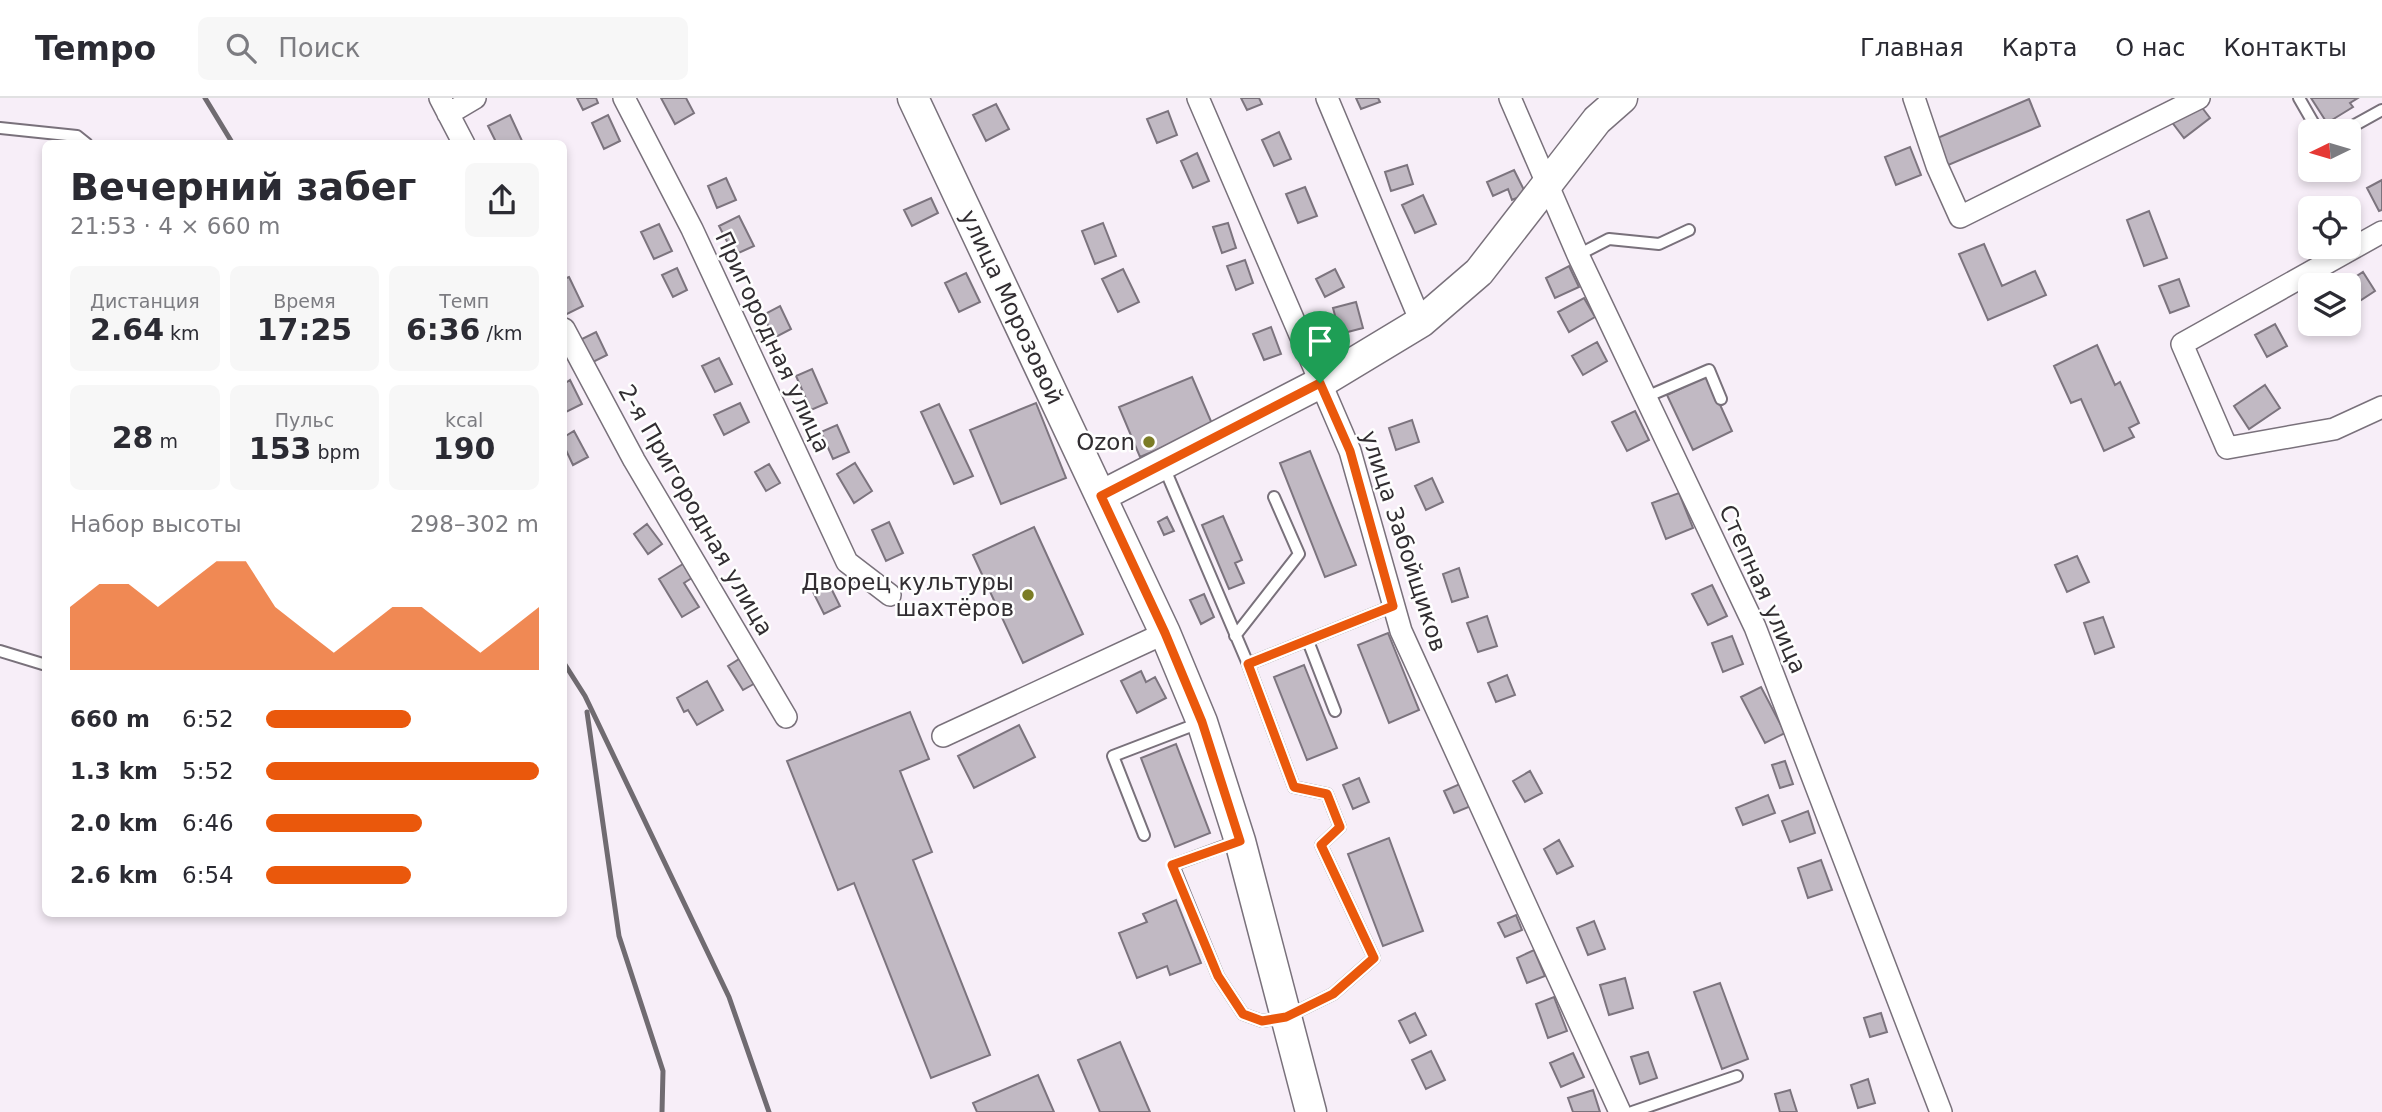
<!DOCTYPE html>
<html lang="ru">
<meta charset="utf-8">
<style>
:root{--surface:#fff;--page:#f7f7f7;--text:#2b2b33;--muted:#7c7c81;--line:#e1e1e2;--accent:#ea580c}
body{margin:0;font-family:"DejaVu Sans",sans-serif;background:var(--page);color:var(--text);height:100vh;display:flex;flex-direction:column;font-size:26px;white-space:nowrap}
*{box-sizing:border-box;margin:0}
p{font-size:23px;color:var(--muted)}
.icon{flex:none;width:38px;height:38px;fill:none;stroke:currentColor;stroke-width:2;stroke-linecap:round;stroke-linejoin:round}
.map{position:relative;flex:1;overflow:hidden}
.panel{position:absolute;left:42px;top:42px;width:525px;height:777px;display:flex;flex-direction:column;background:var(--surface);border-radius:10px;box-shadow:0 4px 10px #0003}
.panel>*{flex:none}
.needle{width:46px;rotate:265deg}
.buttons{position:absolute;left:2298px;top:21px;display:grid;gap:14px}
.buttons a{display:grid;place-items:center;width:63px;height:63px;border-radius:10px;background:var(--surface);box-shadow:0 4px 10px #0003;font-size:35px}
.pin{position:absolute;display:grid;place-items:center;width:60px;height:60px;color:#fff;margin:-72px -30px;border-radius:50% 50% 50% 0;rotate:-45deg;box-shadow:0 0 7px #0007}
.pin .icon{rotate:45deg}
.round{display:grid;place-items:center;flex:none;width:74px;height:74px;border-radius:10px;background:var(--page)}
.overview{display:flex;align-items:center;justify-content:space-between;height:119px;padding:0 28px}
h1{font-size:38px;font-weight:600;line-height:52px}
.figures{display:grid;grid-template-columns:repeat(3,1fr);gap:10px;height:119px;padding:7px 28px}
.figures div{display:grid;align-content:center;border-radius:10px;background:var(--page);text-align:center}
.figures b{font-size:30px;font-weight:600}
.figures small{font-size:19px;font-weight:400}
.figures p{font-size:19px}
.chart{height:196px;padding:14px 28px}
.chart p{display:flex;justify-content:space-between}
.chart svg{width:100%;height:126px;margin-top:7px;fill:var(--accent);opacity:.7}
ul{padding:0 28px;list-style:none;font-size:23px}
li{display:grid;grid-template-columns:112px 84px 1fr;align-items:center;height:52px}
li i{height:18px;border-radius:9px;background:var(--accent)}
header{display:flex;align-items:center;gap:42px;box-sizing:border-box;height:98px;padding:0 35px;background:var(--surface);border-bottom:2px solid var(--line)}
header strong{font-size:33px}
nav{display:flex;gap:38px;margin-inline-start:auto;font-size:24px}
.search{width:490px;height:63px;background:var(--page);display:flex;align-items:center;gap:18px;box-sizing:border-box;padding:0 24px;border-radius:10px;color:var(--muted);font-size:26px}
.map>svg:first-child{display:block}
.building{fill:#c1b9c3;stroke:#7c747e;stroke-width:2}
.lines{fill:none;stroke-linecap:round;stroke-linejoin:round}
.lane-casing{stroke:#79717b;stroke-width:14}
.street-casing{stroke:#79717b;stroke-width:24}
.secondary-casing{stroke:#79717b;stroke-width:33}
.lane{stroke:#fff;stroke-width:10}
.street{stroke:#fff;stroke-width:21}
.secondary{stroke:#fff;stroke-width:30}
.rail{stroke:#706b71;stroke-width:5}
.route-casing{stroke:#fff;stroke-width:14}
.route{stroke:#ea580c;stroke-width:9}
.poi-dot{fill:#7b7c25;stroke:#fefefe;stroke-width:2.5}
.labels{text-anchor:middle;stroke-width:5;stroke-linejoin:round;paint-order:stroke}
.street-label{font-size:23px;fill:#312d31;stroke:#fefefe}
.poi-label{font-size:23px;fill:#312d31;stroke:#fefefe;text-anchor:end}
</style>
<header>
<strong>Tempo</strong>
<div class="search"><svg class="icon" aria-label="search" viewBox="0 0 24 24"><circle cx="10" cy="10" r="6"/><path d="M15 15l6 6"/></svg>Поиск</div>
<nav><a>Главная</a><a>Карта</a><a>О нас</a><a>Контакты</a></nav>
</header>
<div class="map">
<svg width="2382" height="1014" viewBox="0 0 2382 1014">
<rect width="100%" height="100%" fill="#f7eef8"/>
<path class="building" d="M 577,0 L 596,0 L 598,5 L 583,12 Z
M 661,0 L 686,0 L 694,15 L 675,26 Z
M 1241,0 L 1259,0 L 1262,6 L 1247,12 Z
M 1356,0 L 1378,0 L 1380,4 L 1361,11 Z
M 2311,0 L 2358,0 L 2350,5 L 2353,9 L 2327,25 Z
M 2029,1 L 2040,28 L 1946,68 L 1935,41 Z
M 2197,3 L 2210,20 L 2184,40 L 2171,23 Z
M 996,6 L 1009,31 L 986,43 L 973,17 Z
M 1168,13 L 1177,37 L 1157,45 L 1147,21 Z
M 510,17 L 523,45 L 497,46 L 488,28 Z
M 608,17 L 620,43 L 604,51 L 592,25 Z
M 1279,34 L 1291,61 L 1274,68 L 1262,42 Z
M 1910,49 L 1921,77 L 1896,87 L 1885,59 Z
M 1197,55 L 1209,83 L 1193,90 L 1181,63 Z
M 1407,67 L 1413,86 L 1391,93 L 1385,74 Z
M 1514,72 L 1526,96 L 1512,102 L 1508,91 L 1493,98 L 1487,84 Z
M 726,80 L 736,102 L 717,110 L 708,88 Z
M 2382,82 L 2382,112 L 2379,113 L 2367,90 Z
M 1305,89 L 1317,118 L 1298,125 L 1286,96 Z
M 1423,97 L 1436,126 L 1415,135 L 1402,107 Z
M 931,100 L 938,115 L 912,128 L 904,112 Z
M 2149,113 L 2167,160 L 2144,168 L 2127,122 Z
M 739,118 L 754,148 L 734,157 L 719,128 Z
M 1103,125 L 1116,158 L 1095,166 L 1082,133 Z
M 1228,125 L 1236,150 L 1222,155 L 1213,129 Z
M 659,126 L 672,153 L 654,161 L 641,134 Z
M 1984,146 L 2002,188 L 2035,173 L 2046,197 L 1988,222 L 1959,156 Z
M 1245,162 L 1253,185 L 1236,192 L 1227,168 Z
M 1569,168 L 1579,189 L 1555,200 L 1546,180 Z
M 677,170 L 687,192 L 673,199 L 662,177 Z
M 1123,171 L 1139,204 L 1118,214 L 1102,181 Z
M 1335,171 L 1344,189 L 1325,199 L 1316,181 Z
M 2363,174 L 2375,193 L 2358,204 L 2346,185 Z
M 966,175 L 980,204 L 959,214 L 945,185 Z
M 569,179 L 583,208 L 565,217 L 564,181 Z
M 2179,181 L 2189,208 L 2170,215 L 2159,188 Z
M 1584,200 L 1595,219 L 1569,234 L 1558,214 Z
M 1356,204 L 1363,230 L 1340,236 L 1333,210 Z
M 2310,205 L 2310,226 L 2321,226 L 2311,231 L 2300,209 Z
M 780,208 L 791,231 L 774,240 L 763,217 Z
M 2275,226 L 2287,248 L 2267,259 L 2255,237 Z
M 1271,229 L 1281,256 L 1264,262 L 1253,236 Z
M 596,234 L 607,257 L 591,265 L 580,242 Z
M 1597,244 L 1607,263 L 1583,277 L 1572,258 Z
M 2097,247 L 2115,287 L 2120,284 L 2139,325 L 2129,330 L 2134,339 L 2104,353 L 2081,301 L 2071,305 L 2054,268 Z
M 719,260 L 732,286 L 715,294 L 702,268 Z
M 812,271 L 827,305 L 811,312 L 796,278 Z
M 1707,278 L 1732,333 L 1693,352 L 1667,297 Z
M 1192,279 L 1213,328 L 1140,359 L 1119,309 Z
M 570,282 L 582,306 L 564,315 L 564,286 Z
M 2265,287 L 2280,310 L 2249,331 L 2234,308 Z
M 740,305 L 749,324 L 724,337 L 714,317 Z
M 1036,305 L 1066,380 L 1001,406 L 970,332 Z
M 939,306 L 973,378 L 954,386 L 921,314 Z
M 1635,313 L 1649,342 L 1627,353 L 1612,324 Z
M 1412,322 L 1419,344 L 1396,352 L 1389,330 Z
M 837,327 L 849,354 L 833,361 L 821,334 Z
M 574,333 L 588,359 L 573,367 L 564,348 L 564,339 Z
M 1310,353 L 1356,467 L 1325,479 L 1280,365 Z
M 855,365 L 872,393 L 854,405 L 837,376 Z
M 769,366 L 780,385 L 766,393 L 755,374 Z
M 1432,380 L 1443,404 L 1426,412 L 1415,388 Z
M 1679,395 L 1693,430 L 1666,441 L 1652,405 Z
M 1223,418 L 1242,462 L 1235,465 L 1244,485 L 1229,491 L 1202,427 Z
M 1167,419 L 1174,433 L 1164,437 L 1158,424 Z
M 889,424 L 903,455 L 886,463 L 872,432 Z
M 647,426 L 662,446 L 648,456 L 634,436 Z
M 1034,429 L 1083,536 L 1023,565 L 973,457 Z
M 2077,458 L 2089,484 L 2067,494 L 2055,467 Z
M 686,464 L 695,478 L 684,485 L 699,509 L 682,519 L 659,481 Z
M 1459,470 L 1468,499 L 1452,504 L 1443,476 Z
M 828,484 L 840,508 L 824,516 L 812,492 Z
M 1712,487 L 1727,518 L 1708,527 L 1692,496 Z
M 1204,496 L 1214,519 L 1201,526 L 1190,502 Z
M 1487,518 L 1497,548 L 1478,554 L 1467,525 Z
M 2103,519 L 2114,549 L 2095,556 L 2084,525 Z
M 1388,535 L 1419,612 L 1389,625 L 1358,547 Z
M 1732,538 L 1743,566 L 1723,574 L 1712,545 Z
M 744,558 L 759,583 L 743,592 L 728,568 Z
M 1304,567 L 1337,650 L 1307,662 L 1274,579 Z
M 1141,573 L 1146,584 L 1155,579 L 1166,600 L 1137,615 L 1121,583 Z
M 1507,577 L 1515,597 L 1496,604 L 1488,585 Z
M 707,583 L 723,612 L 697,627 L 688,612 L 684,614 L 677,600 Z
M 1761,589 L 1785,635 L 1765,645 L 1741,599 Z
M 910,614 L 929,661 L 900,673 L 932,754 L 913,762 L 990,957 L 931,980 L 854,785 L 838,792 L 787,663 Z
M 1019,627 L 1035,659 L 974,690 L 958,658 Z
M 1176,646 L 1210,735 L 1175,749 L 1141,660 Z
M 1785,663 L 1793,686 L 1780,690 L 1772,667 Z
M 1530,673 L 1542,695 L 1525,704 L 1513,683 Z
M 1359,680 L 1369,704 L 1353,711 L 1343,687 Z
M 1462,685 L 1471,708 L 1454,715 L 1444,693 Z
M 1768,697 L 1775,715 L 1743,727 L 1736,710 Z
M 1808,713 L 1815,735 L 1790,744 L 1782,723 Z
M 1389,740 L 1423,833 L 1383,848 L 1348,756 Z
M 1559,742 L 1573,768 L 1557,776 L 1544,751 Z
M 1821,762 L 1832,792 L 1808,800 L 1798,770 Z
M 1176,802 L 1201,865 L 1170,877 L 1167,868 L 1137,880 L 1119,835 L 1147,824 L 1143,816 Z
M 1516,817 L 1522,832 L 1505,839 L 1498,825 Z
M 1594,823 L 1605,851 L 1588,857 L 1577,830 Z
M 1534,852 L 1545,878 L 1527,885 L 1517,860 Z
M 1625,880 L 1633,910 L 1609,917 L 1600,887 Z
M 1720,885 L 1748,961 L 1722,971 L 1694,894 Z
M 1554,899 L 1567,933 L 1548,940 L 1536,906 Z
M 1415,915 L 1426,937 L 1410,945 L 1399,923 Z
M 1881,915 L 1887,934 L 1870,939 L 1864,920 Z
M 1120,944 L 1150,1014 L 1100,1014 L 1078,962 Z
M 1431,953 L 1445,982 L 1426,991 L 1412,962 Z
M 1648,954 L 1657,980 L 1640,986 L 1631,959 Z
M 1573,955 L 1584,979 L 1561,989 L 1550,965 Z
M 1038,977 L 1054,1014 L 977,1014 L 973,1005 Z
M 1868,981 L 1875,1005 L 1858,1010 L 1851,987 Z
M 1593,992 L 1600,1014 L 1573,1014 L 1568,1000 Z
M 1790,992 L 1797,1014 L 1780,1014 L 1775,996 Z"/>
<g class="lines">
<defs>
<path id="lane" d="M 2299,0 L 2318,33
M 0,30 L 77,38 L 87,46
M 2344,33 L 2382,12
M 1578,157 L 1609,141 L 1659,146 L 1689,132
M 1646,299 L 1709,272 L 1721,301
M 1164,369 L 1248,566 L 1393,508
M 1235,538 L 1299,456 L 1274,399
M 1308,543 L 1335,613
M 0,553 L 46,567
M 1144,737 L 1113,658 L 1199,625
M 1238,743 L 1173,767 L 1218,878 L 1243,916 L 1262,923 L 1286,919 L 1333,896 L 1374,860 L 1321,747 L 1340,729 L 1327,696 L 1294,689 L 1248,566
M 1632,1014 L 1737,978"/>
<path id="street" d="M 440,0 L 464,46
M 624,0 L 692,131 L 847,464 L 890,497
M 1198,0 L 1350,353 L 1401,533 L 1620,1014
M 1327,0 L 1421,224
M 1510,0 L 1578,157 L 1755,529 L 1941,1014
M 1914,0 L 1937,68 L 1960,119 L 2199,0
M 448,16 L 475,0
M 2382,134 L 2182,246 L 2227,350 L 2334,331 L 2382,309
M 564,231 L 634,362 L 786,619
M 943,638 L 1165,535"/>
<path id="secondary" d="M 913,0 L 1165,535 L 1202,624 L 1240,743 L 1311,1014
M 1101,398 L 1320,285 L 1421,224 L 1479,174 L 1597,22 L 1622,0"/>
</defs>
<use href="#lane" class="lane-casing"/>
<use href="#street" class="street-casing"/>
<use href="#secondary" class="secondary-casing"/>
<use href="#lane" class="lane"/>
<use href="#street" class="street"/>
<use href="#secondary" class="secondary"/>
<path class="rail" d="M 205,0 L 233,46
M 564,565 L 585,598 L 729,899 L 769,1014
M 587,614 L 619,838 L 663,973 L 662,1014"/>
</g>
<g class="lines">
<defs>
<path id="route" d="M 1320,285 L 1350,353 L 1393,508 L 1248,566 L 1294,689 L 1327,696 L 1340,729 L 1321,747 L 1374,860 L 1333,896 L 1286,919 L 1262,923 L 1243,916 L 1218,878 L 1172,767 L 1240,743 L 1202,624 L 1165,535 L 1101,398 Z"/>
</defs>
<use href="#route" class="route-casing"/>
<use href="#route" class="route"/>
</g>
<g class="poi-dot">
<circle cx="1149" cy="344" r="7"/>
<circle cx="1028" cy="497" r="7"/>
</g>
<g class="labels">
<g class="street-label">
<text transform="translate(1012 209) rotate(65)" y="8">улица Морозовой</text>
<text transform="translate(773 244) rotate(65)" y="8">Пригородная улица</text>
<text transform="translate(696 412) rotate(60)" y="8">2-я Пригородная улица</text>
<text transform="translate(1404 443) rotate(72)" y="8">улица Забойщиков</text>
<text transform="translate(1763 491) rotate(66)" y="8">Степная улица</text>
</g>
<g class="poi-label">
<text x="1135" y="352">Ozon</text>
<text x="1014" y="492">Дворец культуры<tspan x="1014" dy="26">шахтёров</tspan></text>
</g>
</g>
</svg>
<div class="buttons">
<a><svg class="needle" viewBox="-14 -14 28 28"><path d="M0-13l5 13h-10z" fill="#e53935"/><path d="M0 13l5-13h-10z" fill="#7c7c81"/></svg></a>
<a><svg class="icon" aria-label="locate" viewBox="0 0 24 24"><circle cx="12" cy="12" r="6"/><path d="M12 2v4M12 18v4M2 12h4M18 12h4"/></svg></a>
<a><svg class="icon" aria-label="layers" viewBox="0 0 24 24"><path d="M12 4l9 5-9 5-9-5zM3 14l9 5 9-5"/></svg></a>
</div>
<div class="pin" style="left:1320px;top:285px;background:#1e9e55"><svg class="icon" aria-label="arrive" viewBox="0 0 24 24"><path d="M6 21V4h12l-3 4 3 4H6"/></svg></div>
<section class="panel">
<div class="overview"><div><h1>Вечерний забег</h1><p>21:53 · 4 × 660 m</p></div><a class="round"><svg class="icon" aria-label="share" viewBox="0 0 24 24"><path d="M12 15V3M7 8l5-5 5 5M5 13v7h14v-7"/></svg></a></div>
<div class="figures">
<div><p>Дистанция</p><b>2.64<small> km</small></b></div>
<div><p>Время</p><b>17:25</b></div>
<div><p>Темп</p><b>6:36<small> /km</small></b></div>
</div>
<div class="figures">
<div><b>28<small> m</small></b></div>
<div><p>Пульс</p><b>153<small> bpm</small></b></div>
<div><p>kcal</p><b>190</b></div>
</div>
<div class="chart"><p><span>Набор высоты</span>298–302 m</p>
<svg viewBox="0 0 160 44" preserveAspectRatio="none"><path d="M0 44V22L10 14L20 14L30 22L40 14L50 6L60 6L70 22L80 30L90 38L100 30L110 22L120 22L130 30L140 38L150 30L160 22V44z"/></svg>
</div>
<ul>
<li><b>660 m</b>6:52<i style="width:53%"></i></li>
<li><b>1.3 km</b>5:52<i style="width:100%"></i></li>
<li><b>2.0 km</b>6:46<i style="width:57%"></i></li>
<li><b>2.6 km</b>6:54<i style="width:53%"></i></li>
</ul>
</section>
</div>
